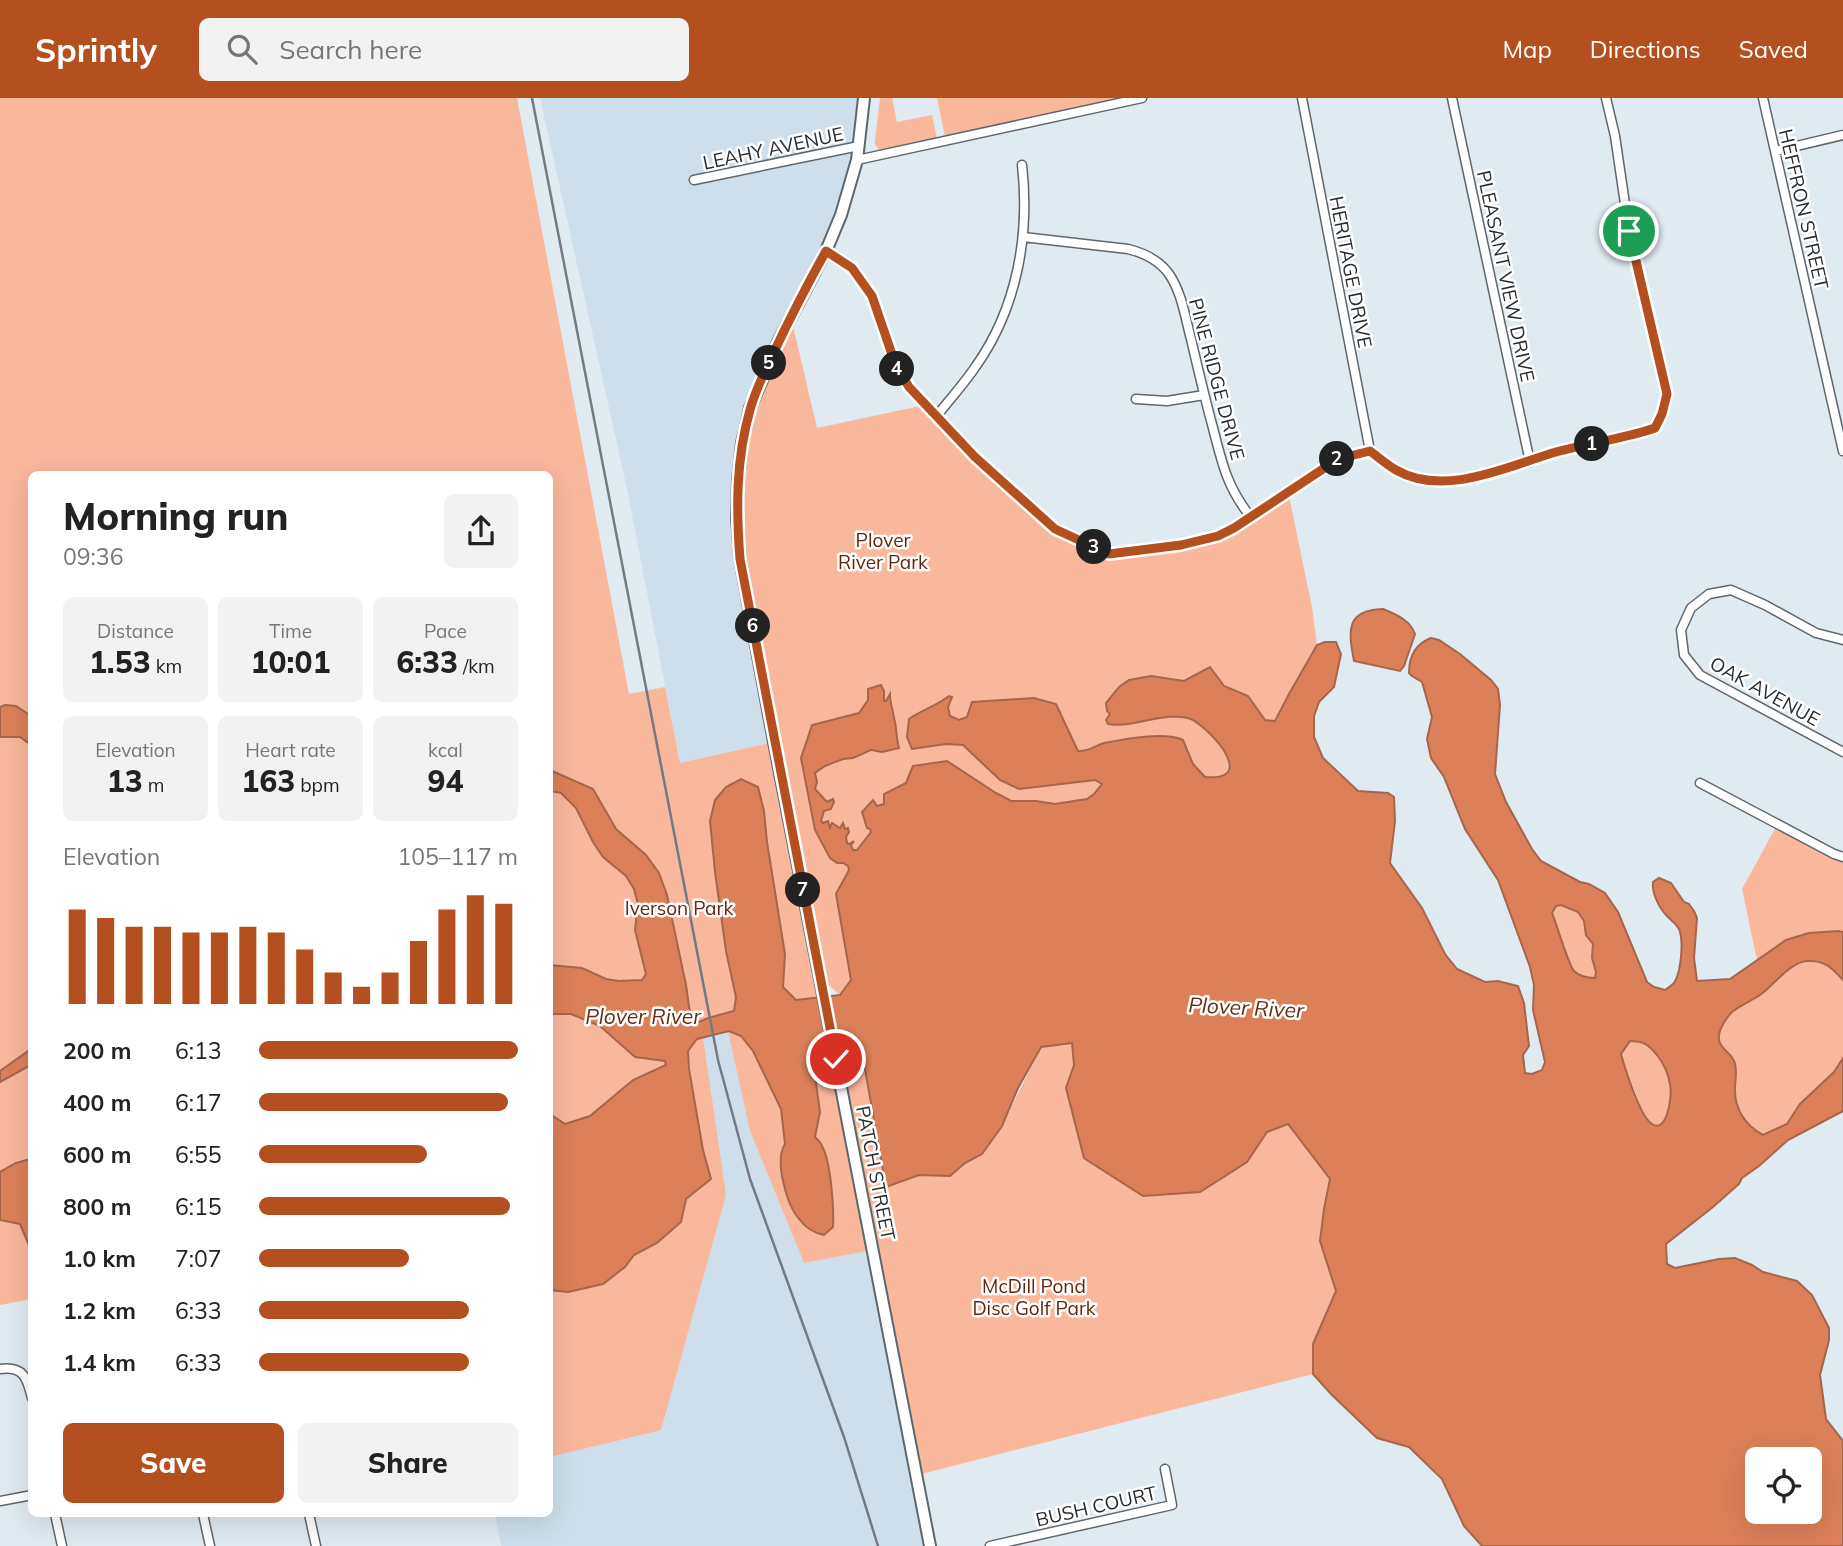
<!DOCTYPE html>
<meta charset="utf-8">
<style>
:root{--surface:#fff;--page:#f2f2f2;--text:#222;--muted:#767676;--accent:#b4501f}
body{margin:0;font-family:Mulish,sans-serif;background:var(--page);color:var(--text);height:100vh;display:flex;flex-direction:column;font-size:26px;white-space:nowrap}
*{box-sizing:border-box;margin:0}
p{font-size:23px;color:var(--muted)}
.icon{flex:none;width:38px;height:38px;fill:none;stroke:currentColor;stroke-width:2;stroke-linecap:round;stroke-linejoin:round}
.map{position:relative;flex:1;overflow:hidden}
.details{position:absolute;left:28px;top:373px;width:525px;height:1046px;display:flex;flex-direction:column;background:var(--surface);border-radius:10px;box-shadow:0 7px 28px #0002}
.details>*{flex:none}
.controls{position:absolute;left:1745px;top:1349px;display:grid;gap:14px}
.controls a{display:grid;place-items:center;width:77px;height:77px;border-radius:10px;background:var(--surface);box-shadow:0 7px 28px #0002;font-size:35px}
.pin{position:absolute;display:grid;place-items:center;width:60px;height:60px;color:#fff;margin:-30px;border:4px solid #fff;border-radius:50%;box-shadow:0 2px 7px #0007}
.km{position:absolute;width:35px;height:35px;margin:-18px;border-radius:50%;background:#222;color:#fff;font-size:19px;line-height:35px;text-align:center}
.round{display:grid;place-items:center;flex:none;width:74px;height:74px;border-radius:10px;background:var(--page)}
.summary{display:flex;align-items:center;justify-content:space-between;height:119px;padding:0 35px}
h1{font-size:38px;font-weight:800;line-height:52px}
.figures{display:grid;grid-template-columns:repeat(3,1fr);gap:10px;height:119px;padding:7px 35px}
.figures div{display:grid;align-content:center;border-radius:10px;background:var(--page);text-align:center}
.figures b{font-size:30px;font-weight:800}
.figures small{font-size:19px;font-weight:400}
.figures p{font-size:19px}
.chart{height:196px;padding:14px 35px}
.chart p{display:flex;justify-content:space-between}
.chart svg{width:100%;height:126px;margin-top:7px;stroke:var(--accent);stroke-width:6}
.button{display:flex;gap:14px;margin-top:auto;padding:14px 35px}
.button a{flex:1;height:80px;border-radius:10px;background:var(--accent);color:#fff;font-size:28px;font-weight:800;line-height:80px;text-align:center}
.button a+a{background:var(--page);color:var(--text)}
ul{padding:0 35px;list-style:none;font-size:23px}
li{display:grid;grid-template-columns:112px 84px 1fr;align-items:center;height:52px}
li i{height:18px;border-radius:9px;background:var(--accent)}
header{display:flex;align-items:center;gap:42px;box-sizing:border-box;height:98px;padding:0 35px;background:var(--accent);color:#fff}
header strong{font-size:33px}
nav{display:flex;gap:38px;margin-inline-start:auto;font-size:24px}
.search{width:490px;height:63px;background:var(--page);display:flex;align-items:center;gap:18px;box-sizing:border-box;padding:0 24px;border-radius:10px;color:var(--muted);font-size:26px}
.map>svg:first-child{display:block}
.built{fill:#cedfeb}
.green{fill:#f9b79c}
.water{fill:#db8059;stroke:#a5664c;stroke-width:2;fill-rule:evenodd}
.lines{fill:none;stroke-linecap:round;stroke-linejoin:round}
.street-casing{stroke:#5e676d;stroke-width:11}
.secondary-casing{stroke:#5e676d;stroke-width:14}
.street{stroke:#fff;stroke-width:8}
.secondary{stroke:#fff;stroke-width:10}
.rail{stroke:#747a7f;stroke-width:2.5}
.route-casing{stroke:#fff;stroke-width:14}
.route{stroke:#b4501f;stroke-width:9}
.labels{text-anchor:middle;stroke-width:5;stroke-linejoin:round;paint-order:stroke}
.street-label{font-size:19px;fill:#282b2e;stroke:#fff}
.park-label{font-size:19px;fill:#62270b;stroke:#fff}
.water-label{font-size:21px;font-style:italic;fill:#672d11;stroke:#fff}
</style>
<header>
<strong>Sprintly</strong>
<div class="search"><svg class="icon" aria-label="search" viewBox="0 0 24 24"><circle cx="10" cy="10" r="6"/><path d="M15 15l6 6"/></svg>Search here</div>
<nav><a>Map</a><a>Directions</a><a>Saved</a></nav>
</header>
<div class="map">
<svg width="1843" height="1448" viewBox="0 0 1843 1448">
<rect width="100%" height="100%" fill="#e0eaf1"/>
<path class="built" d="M 540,0 L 871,0 L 866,29 L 841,117 L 791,219 L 774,644 L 680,665 L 626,386 Z
M 729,933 L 750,1033 L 804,1165 L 873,1152 L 930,1448 L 501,1448 L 495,1416 L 550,1416 L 550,1359 L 661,1331 L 703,939 Z"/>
<path class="green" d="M 0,0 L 517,0 L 629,596 L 665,589 L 680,665 L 774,644 L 737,420 L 750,310 L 791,219 L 817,330 L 925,307 L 1055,431 L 1109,456 L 1160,451 L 1218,438 L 1288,393 L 1312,509 L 1317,547 L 1289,596 L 1275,623 L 1265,622 L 1248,598 L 1224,588 L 1210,570 L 1184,583 L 1151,578 L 1119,589 L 1106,605 L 1116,628 C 1134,624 1175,615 1192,622 C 1203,626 1213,639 1220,648 C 1229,659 1233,664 1225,676 L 1215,680 L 1205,679 L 1193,666 L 1188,650 L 1177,639 C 1153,638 1128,640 1104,646 C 1094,648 1088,654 1077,653 L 1056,606 L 959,622 L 950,618 L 948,609 L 952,599 L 949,598 L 939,606 L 918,614 L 912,650 L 946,646 L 963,647 L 1000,682 L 1019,691 L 1095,682 L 1102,685 L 1094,696 L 1087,701 L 1055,706 L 1035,703 L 1011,703 L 996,695 L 906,685 L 884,696 L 884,706 L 877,708 L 874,703 L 862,714 L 867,730 L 870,731 L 871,734 L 857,752 L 853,752 L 851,744 L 847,745 L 846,739 L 849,734 L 845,731 L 843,726 L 841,730 L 832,728 L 830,730 L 821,723 L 827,704 L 815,691 L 817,684 L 815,675 C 827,666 839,663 853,659 C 865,656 869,652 882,654 L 895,637 L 894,617 L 891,613 L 890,598 L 886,603 L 883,603 L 884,593 L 868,602 L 859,615 L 812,627 L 815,732 L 837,765 L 843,765 L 848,768 L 849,772 L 836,796 L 851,882 L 840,897 L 825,884 L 852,1018 L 840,949 L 854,946 L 861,948 L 886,1088 L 919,1077 L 950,1078 L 965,1065 L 982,1055 L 1002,1028 L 1041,949 L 1072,944 L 1074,967 L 1066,990 L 1247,1064 L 1267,1034 L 1288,1026 L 1330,1080 L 1324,1111 L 1321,1143 L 1336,1193 L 1313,1246 L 1313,1276 L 921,1376 L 878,1151 L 804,1165 L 750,1033 L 728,933 L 703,940 L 726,1097 L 661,1332 L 550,1359 L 550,376 L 32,376 L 32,1201 L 0,1207 Z
M 880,0 L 892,0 L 897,24 L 932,17 L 937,41 L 879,52 L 875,46 L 875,43 Z
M 937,0 L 1122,0 L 945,39 Z
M 1776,729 L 1843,763 L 1843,834 L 1838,833 L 1786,842 L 1757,862 L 1742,791 Z
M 1561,807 L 1578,814 L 1584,823 L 1586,837 L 1593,846 L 1592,860 L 1596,874 L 1595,880 C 1587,881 1579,879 1574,873 C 1568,866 1557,827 1552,815 L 1556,808 Z
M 1805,863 L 1828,866 L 1843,882 L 1843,960 L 1834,974 L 1800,1006 L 1787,1026 L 1763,1037 L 1752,1031 L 1745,1023 L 1739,1011 L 1734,991 L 1736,979 L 1734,962 L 1721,948 L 1718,938 L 1722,928 L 1731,915 L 1762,895 L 1789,871 Z
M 1630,943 C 1643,943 1648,946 1657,957 C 1664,966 1668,975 1671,986 C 1673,998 1666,1045 1646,1021 C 1640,1014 1639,1005 1636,996 C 1630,983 1625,969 1620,956 Z"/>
<path class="water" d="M 1383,511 C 1397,517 1410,522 1415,536 L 1404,568 L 1400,573 L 1354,563 C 1348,532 1346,512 1383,511 Z
M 1431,540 L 1439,542 L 1460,556 L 1491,582 L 1498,591 L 1500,607 L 1495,676 L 1506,704 L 1532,751 L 1541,763 L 1580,784 L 1589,786 L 1605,795 L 1618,814 L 1647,884 L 1654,889 L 1665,892 C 1668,890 1671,888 1674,885 C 1681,875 1684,843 1679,831 C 1676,825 1672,823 1668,819 C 1659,810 1652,796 1653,784 L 1659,780 L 1671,785 L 1684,804 L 1689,806 L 1694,813 L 1697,820 L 1694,860 L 1697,883 L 1730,881 L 1786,842 L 1809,835 L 1838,833 L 1843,834 L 1843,882 C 1832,870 1825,862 1807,863 C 1790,864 1773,888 1760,897 C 1751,903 1741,907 1732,914 C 1727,919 1720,929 1719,937 C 1717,950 1730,953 1734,963 C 1738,972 1735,981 1735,990 C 1734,1011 1746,1028 1763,1037 L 1787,1026 L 1800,1006 L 1834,974 L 1843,960 L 1843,1013 L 1788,1042 L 1759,1068 L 1742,1080 L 1739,1086 L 1713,1109 L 1666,1146 L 1667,1166 L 1675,1170 L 1719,1161 L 1735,1160 L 1752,1167 L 1763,1174 L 1797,1183 L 1812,1197 L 1829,1230 L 1829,1242 L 1820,1277 L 1826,1321 L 1843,1343 L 1843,1448 L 1482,1448 L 1464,1428 L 1442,1381 L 1409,1349 L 1377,1340 L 1331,1296 L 1313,1276 L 1313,1246 L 1336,1193 L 1320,1143 L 1324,1111 L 1330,1081 L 1288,1026 L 1267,1034 L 1247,1064 L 1200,1094 L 1143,1098 L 1084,1060 L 1066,990 L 1074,967 L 1072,945 L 1041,949 L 1018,990 L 1002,1028 L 982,1056 L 965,1065 L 950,1078 L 919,1077 L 886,1089 L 861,949 L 854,946 L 812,956 L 820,1014 L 815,1039 C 818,1042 821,1045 822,1048 C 831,1064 834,1111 833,1129 L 824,1137 C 814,1135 806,1130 800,1122 C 787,1108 774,1063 785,1046 L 781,1011 L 753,953 L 741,938 L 729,933 L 697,941 L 688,953 L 689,971 L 703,1052 L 711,1081 L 686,1101 L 681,1124 L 657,1145 L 634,1157 L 625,1169 L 603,1186 L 568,1194 L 550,1192 L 550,1016 L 565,1026 L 590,1018 L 633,982 L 666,967 L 665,963 L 635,959 L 600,928 L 571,916 L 550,916 L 550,867 L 582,870 L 606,881 L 619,883 L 642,882 L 646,876 L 635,832 L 638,806 L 634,791 L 626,778 L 603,759 L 593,744 L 576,710 L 561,695 L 550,693 L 550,672 L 593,691 L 616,731 L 646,757 L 659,775 L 667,797 L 686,887 L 690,915 L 699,924 L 708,920 L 734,913 L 736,899 L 726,853 L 715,774 L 710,723 L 715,702 L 726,689 L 741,681 L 758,689 L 764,713 L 767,744 L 785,856 L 783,889 L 796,902 L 840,897 L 851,882 L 836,796 L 849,772 L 848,768 L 843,765 L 837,765 L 830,760 L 815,732 L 801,660 L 812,627 L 859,615 L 868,602 L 868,591 L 881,587 L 884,593 L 884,603 L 886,603 L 890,596 C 890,606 893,612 894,620 C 897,630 896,640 899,650 L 882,654 L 871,652 L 853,660 L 843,661 L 825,668 L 815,675 L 817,684 L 815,691 L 827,704 L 833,701 L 834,704 L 831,711 L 824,713 L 821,723 L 823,725 L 828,723 L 830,730 L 832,725 L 840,730 L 843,725 L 845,731 L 848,730 L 849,734 L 846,739 L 847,745 L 849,746 L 854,743 L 851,747 L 853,752 L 857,752 L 871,734 L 870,731 L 867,730 L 862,714 L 873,702 L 877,708 L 884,706 L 884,696 L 906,685 L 913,668 L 947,663 L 996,695 L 1011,703 L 1036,703 L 1055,706 L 1087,701 L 1094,696 L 1102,686 L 1095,682 L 1019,691 L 1000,682 L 963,647 L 946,646 L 912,651 L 907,639 L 909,621 C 922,612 936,608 949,598 L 952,599 L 948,609 L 950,618 L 959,622 L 967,619 L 972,604 L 1034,600 L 1056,606 L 1078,653 C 1088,654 1095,648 1104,645 C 1124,641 1165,633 1183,642 L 1193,666 L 1205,679 C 1250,683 1223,647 1206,632 C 1202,629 1197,624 1193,622 C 1170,611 1130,631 1108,626 L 1106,622 L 1110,616 L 1107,613 L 1106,605 L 1119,589 L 1129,582 L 1151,578 L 1184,583 L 1210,569 L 1224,588 L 1248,598 L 1265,622 L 1275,623 L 1289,596 L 1317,547 L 1325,544 L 1336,544 L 1341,556 L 1334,589 L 1319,604 L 1314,618 L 1314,639 L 1323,660 L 1358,693 L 1388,695 L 1394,699 L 1395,723 L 1390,765 L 1422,810 L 1445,856 L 1457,871 L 1485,884 L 1498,883 L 1518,888 L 1524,905 L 1529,948 L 1523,957 L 1525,975 L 1532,976 L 1542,972 L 1545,964 L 1533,912 L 1534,887 L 1530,869 L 1498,782 L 1465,731 L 1444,679 L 1431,660 L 1427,641 L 1432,619 L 1422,584 L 1412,578 L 1409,575 C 1409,559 1415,546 1431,540 ZM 1561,807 L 1578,814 L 1584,823 L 1586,837 L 1593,846 L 1592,860 L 1596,874 L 1595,880 C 1587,880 1580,879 1574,873 C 1568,866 1557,827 1552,815 L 1556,808 ZM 1630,943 C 1643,943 1648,946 1657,957 C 1664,966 1668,974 1670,986 C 1673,998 1666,1045 1647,1021 C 1638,1010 1625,971 1621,956 ZM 1757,1362 L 1810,1362 L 1810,1414 L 1757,1414 Z
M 5,607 L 16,608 L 31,618 L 31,647 L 20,639 L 0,639 L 0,609 Z
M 31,951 L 31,967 L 0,984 L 0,973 Z
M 30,1061 L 32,1062 L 31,1152 L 20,1126 L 0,1122 L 0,1074 L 16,1065 Z"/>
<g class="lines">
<defs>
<path id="street" d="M 1302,0 L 1370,353
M 1452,0 L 1530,364
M 1763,0 L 1843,353
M 1775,53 L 1843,37
M 857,62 L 1142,0
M 694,82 L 859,48
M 1023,139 L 1128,151 C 1144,155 1159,162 1169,176 C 1182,195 1185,219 1191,241 C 1198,271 1205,301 1213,330 C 1222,365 1227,389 1250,418
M 826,153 L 852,170 L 872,198 L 896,268 L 909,289 L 975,359 L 1055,431 L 1109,456 L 1181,448 L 1218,438 L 1234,430 L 1338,361 L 1370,353 C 1378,359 1387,367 1396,372 C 1444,400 1508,368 1556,354 C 1589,345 1623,341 1655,330 L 1663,316 L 1667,296 L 1629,133 L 1615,38 L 1606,0
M 1136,301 L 1167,303 L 1204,297
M 936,319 C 949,302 964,286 976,268 C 1017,210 1030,137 1022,67
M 1843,542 L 1816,535 L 1765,507 L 1731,492 L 1709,496 L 1691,510 L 1681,532 L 1684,557 L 1700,577 L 1843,654
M 1700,685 L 1834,756 L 1843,759
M 0,1271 C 24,1268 27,1280 32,1300
M 0,1403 L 32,1397
M 55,1416 L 62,1448
M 203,1416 L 210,1448
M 309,1416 L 316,1448
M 990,1448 L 1172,1407 L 1165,1371"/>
<path id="secondary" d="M 864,0 L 857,62 L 841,117 L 826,153 L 778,244 L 750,310 L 742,345 L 738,382 L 737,420 L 740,461 L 774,644 L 930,1448"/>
</defs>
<use href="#street" class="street-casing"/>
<use href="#secondary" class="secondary-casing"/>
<use href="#street" class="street"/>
<use href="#secondary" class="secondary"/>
<path class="rail" d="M 532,0 L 718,962 L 750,1081 L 844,1339 L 878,1448"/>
</g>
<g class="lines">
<defs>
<path id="route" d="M 836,961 L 740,461 C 736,410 736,361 750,312 C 755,293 764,275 772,258 C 789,222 807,187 826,153 L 852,170 L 872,198 L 896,268 L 909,289 L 975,359 L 1055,431 L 1109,456 L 1181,447 L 1218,438 L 1234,430 L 1338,361 L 1370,353 C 1378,359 1387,367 1396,372 C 1445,400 1508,368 1556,354 C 1589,345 1623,341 1655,330 L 1662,316 L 1667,296 L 1629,133"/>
</defs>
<use href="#route" class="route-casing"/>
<use href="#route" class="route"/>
</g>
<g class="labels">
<g class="street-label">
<text transform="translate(773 50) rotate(-12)" y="7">LEAHY AVENUE</text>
<text transform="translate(1804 111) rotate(77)" y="7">HEFFRON STREET</text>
<text transform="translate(1351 174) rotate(79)" y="7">HERITAGE DRIVE</text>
<text transform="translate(1506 178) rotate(78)" y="7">PLEASANT VIEW DRIVE</text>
<text transform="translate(1217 281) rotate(75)" y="7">PINE RIDGE DRIVE</text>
<text transform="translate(1765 593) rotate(29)" y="7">OAK AVENUE</text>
<text transform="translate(876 1075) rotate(79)" y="7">PATCH STREET</text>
<text transform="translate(1096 1408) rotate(-13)" y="7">BUSH COURT</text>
</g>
<g class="park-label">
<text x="883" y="449">Plover<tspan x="883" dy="22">River Park</tspan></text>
<text x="679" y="817">Iverson Park</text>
<text x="1034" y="1195">McDill Pond<tspan x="1034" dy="22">Disc Golf Park</tspan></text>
</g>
<g class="water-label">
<text transform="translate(1246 910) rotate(3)" y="7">Plover River</text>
<text x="643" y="926">Plover River</text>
</g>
</g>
</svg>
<div class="controls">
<a><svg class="icon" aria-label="locate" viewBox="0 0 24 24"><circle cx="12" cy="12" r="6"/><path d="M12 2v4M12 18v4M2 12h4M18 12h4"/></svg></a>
</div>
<div class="pin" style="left:1629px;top:133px;background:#1e9e55"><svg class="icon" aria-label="arrive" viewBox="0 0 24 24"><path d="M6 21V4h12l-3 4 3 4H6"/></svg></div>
<div class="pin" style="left:836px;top:961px;background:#d93025"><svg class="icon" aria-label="check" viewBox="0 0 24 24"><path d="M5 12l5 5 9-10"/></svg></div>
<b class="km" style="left:1592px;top:346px">1</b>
<b class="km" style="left:1337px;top:361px">2</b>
<b class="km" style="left:1094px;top:449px">3</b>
<b class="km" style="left:897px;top:271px">4</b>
<b class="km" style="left:769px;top:265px">5</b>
<b class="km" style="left:753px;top:528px">6</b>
<b class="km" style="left:803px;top:792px">7</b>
<section class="details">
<div class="summary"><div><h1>Morning run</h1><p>09:36</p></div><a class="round"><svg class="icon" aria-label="share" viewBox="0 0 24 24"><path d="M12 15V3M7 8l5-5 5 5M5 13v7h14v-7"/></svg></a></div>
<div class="figures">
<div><p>Distance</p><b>1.53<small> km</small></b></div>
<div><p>Time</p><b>10:01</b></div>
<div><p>Pace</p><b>6:33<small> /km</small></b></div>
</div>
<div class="figures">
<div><p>Elevation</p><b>13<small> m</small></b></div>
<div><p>Heart rate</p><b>163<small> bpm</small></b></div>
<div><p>kcal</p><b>94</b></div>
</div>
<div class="chart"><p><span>Elevation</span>105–117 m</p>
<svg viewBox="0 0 160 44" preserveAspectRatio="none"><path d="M5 44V11M15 44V14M25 44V17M35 44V17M45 44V19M55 44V19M65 44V17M75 44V19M85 44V25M95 44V33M105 44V38M115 44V33M125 44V22M135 44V11M145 44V6M155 44V9"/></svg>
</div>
<ul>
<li><b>200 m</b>6:13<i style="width:100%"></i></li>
<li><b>400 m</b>6:17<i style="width:96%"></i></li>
<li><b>600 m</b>6:55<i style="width:65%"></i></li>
<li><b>800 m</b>6:15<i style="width:97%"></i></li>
<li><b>1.0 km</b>7:07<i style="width:58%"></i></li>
<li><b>1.2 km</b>6:33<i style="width:81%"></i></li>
<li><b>1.4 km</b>6:33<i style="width:81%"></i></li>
</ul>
<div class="button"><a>Save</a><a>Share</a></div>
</section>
</div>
